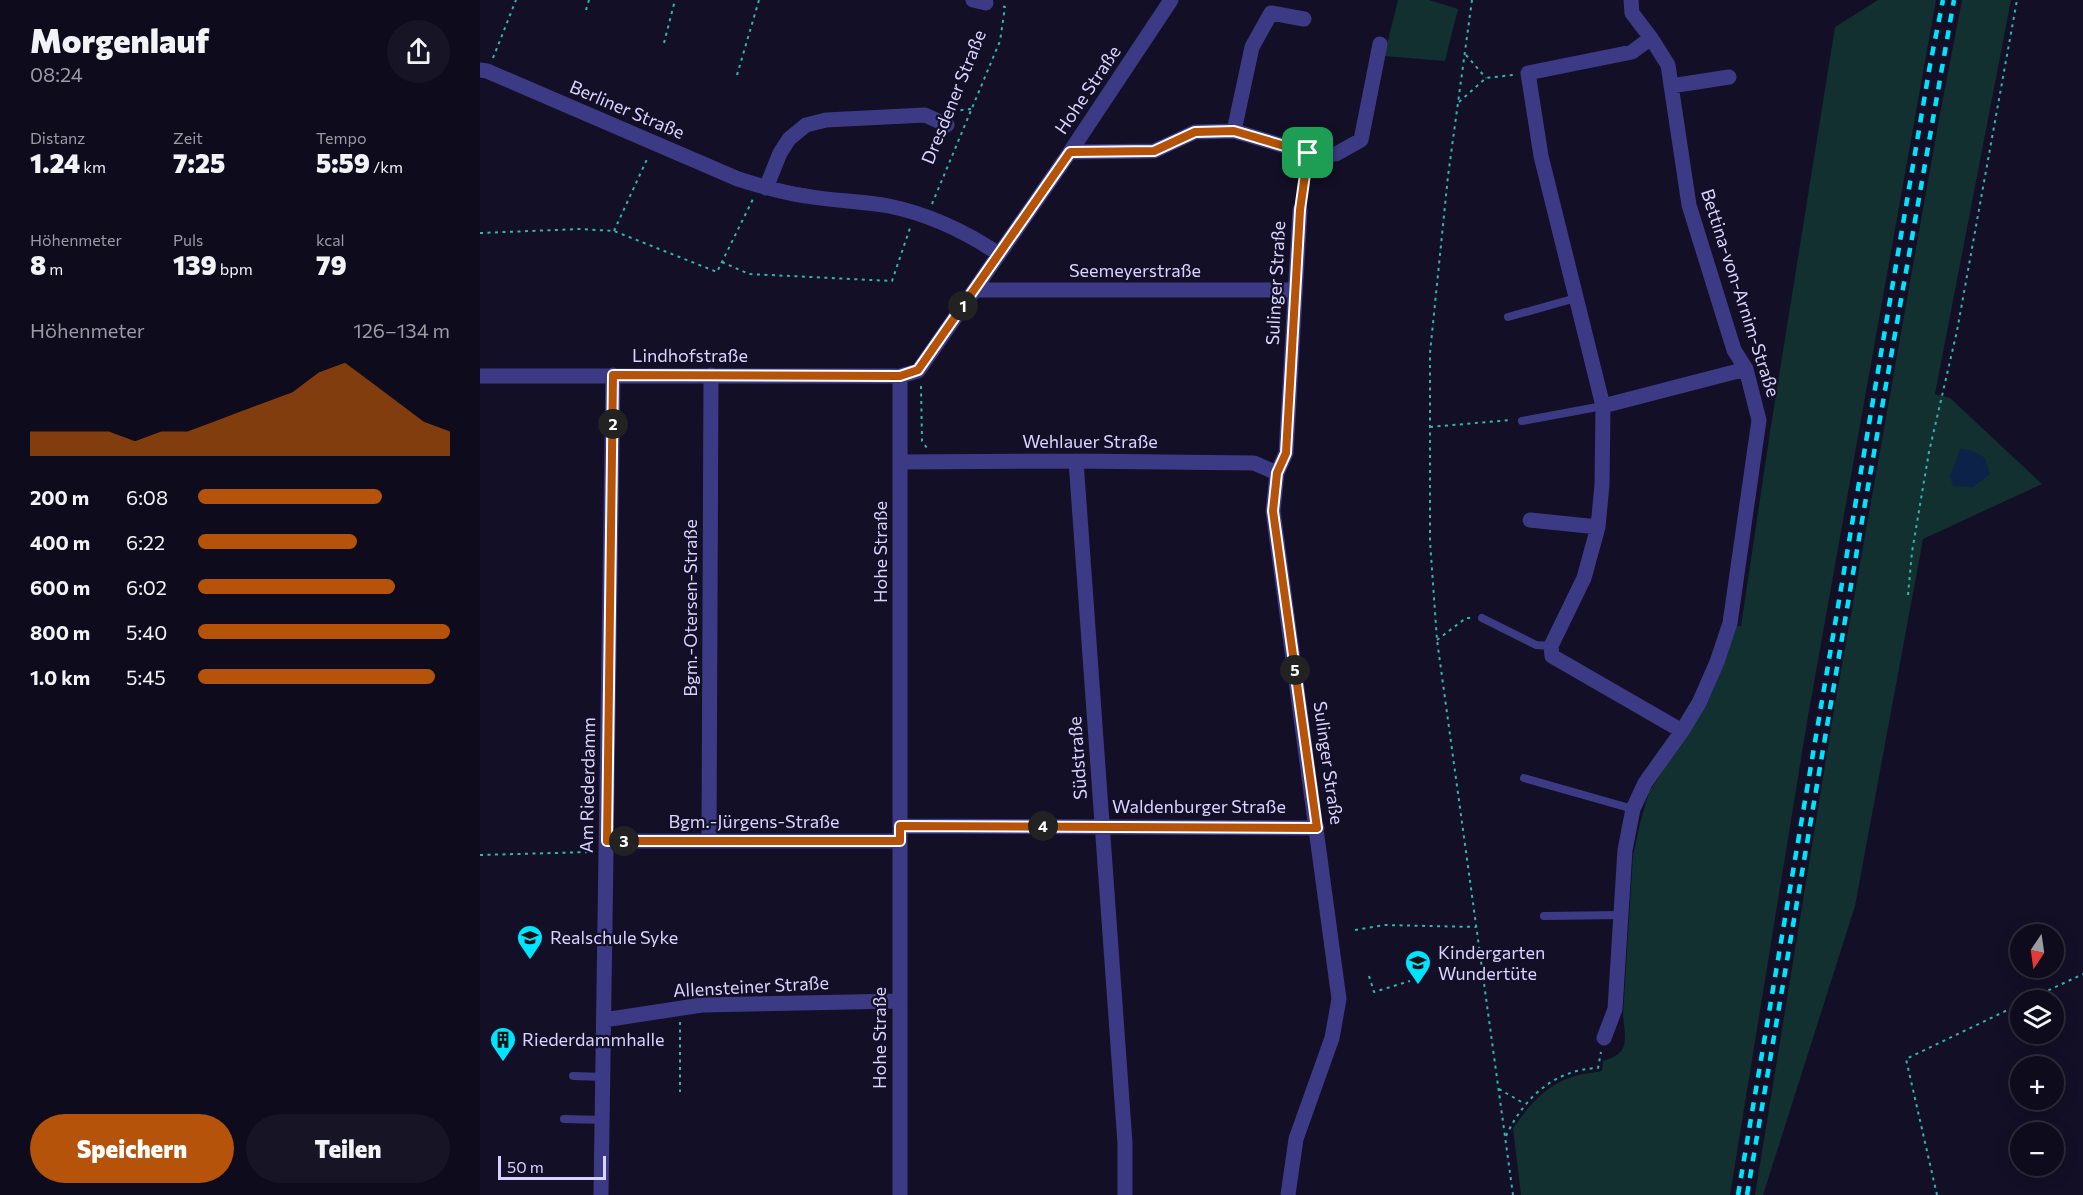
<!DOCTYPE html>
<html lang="de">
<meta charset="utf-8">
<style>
:root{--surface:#0e0b1c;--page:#171425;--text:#f1f3f6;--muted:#9b9ba3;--line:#2e2b3b;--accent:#b45309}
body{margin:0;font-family:Commissioner,sans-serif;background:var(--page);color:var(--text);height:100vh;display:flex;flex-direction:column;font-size:22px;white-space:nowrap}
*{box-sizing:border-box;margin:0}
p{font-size:20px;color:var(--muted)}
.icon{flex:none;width:33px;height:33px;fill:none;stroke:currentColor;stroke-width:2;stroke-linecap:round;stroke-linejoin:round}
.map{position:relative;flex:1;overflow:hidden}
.panel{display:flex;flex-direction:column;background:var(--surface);width:480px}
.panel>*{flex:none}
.needle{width:39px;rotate:193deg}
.fabs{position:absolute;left:1530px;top:924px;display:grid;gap:12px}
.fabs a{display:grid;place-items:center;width:54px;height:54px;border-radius:50%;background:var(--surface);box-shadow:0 3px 15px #0003,0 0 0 2px var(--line);font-size:30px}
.scale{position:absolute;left:18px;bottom:15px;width:108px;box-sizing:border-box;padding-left:6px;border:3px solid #d9d4ff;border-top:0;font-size:16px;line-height:21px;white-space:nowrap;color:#d9d4ff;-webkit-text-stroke:4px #130f26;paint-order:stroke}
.pin{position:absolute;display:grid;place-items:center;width:51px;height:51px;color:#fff;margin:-26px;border-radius:12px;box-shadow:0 3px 9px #0006}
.km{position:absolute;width:30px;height:30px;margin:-15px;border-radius:50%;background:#222;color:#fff;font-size:16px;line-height:30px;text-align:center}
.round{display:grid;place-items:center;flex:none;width:63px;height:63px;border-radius:32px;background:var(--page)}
.overview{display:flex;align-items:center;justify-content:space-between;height:102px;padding:0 30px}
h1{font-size:33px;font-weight:800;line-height:45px}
.stats{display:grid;grid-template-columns:repeat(3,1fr);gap:9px;height:102px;padding:6px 30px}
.stats div{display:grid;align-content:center}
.stats b{font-size:26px;font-weight:800}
.stats small{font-size:16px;font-weight:400}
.stats p{font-size:16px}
.chart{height:168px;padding:12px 30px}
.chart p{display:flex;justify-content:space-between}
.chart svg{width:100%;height:108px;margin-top:6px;fill:var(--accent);opacity:.7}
.action{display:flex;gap:12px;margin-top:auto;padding:12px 30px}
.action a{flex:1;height:69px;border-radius:36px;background:var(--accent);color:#fff;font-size:24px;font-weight:800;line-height:69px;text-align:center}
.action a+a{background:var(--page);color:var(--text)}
ul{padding:0 30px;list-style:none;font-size:20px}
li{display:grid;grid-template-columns:96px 72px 1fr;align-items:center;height:45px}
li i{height:15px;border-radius:8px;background:var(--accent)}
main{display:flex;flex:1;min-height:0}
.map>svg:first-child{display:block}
.green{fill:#12302f}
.water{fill:#0c2248}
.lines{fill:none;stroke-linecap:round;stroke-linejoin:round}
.path{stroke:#2fb8b0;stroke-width:2;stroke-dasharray:3 4.5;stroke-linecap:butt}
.lane{stroke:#3d3a85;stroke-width:8}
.street{stroke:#3d3a85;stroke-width:15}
.rail{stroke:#00e5ff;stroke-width:4.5;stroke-dasharray:9 8;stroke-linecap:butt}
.route-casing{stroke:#fff;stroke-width:12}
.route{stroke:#b45309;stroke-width:8}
.labels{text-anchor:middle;stroke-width:4.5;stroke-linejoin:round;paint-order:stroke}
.street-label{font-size:18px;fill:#d9d4ff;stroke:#130f26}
.poi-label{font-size:18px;fill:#d9d4ff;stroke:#130f26;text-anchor:start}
</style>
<main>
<section class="panel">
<div class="overview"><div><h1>Morgenlauf</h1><p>08:24</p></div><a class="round"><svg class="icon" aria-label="share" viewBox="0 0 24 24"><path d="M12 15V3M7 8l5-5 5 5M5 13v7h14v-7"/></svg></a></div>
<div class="stats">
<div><p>Distanz</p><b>1.24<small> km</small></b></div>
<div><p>Zeit</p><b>7:25</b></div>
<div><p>Tempo</p><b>5:59<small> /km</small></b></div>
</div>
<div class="stats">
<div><p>Höhenmeter</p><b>8<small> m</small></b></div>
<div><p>Puls</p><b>139<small> bpm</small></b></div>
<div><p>kcal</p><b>79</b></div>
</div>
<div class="chart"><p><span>Höhenmeter</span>126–134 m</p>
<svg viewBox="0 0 160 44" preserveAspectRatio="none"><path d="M0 44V34L10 34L20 34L30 34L40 38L50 34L60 34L70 30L80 26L90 22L100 18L110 10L120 6L130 14L140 22L150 30L160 34V44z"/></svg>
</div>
<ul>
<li><b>200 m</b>6:08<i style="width:73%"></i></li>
<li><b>400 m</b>6:22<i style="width:63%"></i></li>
<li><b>600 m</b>6:02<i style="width:78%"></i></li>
<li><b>800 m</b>5:40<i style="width:100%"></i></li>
<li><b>1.0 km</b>5:45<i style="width:94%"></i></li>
</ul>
<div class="action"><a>Speichern</a><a>Teilen</a></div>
</section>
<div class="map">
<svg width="1603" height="1195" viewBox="0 0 1603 1195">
<rect width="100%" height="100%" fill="#130f26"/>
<path class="green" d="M 918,0 L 949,0 L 978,9 L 965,61 L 904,56 Z
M 1398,0 L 1456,0 L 1327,722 L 1250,1195 L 1041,1195 L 1033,1128 C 1048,1107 1064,1087 1089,1078 C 1099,1074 1111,1073 1122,1071 L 1123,1061 C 1151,1053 1145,1040 1143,1015 L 1153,855 L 1160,823 L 1169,792 L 1229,699 L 1244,663 L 1254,626 L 1261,626 L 1290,432 L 1355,27 Z
M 1482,0 L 1531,0 L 1455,394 L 1470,398 L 1562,484 L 1443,539 L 1375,906 L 1283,1195 L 1275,1195 L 1354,710 L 1459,119 Z"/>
<path class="water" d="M 1480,449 L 1493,451 L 1505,458 L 1510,474 L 1493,487 L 1473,486 L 1470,476 Z"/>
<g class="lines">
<path class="path" d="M 992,0 L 968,176 L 950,353 L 950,541 L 957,640 L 1033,1195
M 106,10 L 109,0
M 184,43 L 195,0
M 986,55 L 1006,78
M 13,58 L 36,0
M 257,75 L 279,0
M 979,102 L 1006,78 L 1033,75
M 473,111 L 491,109
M 822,196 L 826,169
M 452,204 L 520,41 L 525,7 L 520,6
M 134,231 L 168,157
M 0,233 L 100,229 L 134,231 L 237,272 L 273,199
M 242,262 L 269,274 L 412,281 L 430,228
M 441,386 L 442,441 L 447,448
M 950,427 L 1031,420
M 1428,595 L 1432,552 L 1449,452 L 1477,331 L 1537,0
M 957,640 L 986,618 L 992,618
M 0,855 L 111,852
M 875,930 L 904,925 L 996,927
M 889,976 L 894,992 L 930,981
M 1548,1000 L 1603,974
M 200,1022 L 200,1092
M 1019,1089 L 1045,1104
M 1026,1136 C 1044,1098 1073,1070 1118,1068 L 1121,1052
M 1457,1195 L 1426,1059 L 1540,1004"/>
<path class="lane" d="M 1028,317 L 1096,298
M 1042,421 L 1123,406
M 1002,618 L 1056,645 L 1071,646
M 1044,778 L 1153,809
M 1064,916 L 1141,915
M 93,1076 L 123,1077
M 84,1119 L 122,1120"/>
<path class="street" d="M 493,0 L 506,3
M 1171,38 L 1152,52 L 1048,73 L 1061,156 L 1123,406 L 1122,485 L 1118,527 L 1104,578 L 1071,646 L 1072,656 L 1202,731
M 0,70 L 7,71 L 258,179 C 280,186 303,193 326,196 C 353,201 382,201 409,206 C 448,214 486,232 519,254
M 1191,86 L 1249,77
M 754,131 L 772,47 L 791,13 L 824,19
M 590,152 L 674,151 L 715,132 L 754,131 L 828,153 L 856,154 L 881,140 L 900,44
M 286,188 L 300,153 L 309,139 L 326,125 L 346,120 L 445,115 L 467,125
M 495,290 L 815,290
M 0,376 L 420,376 L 438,371 L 590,152 L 691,0
M 1123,406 L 1266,369
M 596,461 L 645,1143 L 645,1195
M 420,462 L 596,461 L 774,463 L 797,473
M 1050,520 L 1118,527
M 421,826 L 837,828
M 127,841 L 420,841
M 229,841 L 231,375
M 124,1020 L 222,1005 L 420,1001
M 1124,1038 L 1135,1009 L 1145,850 L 1153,809 L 1165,783 L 1202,731 L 1219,703 L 1237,662 L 1250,623 L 1279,420 L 1266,369 L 1254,350 L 1209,205 L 1188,65 L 1171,38 L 1152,13 L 1151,0
M 121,1195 L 133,375
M 420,1195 L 420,376
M 808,1195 L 816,1139 L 852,1038 L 859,999 L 793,511 L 797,473 L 806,453 L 820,210"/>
<path class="rail" d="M 1258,1195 L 1450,65 L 1463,0
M 1267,1195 L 1383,515 L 1474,0"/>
</g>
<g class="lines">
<defs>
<path id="route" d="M 754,131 L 828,153 L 820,210 L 806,453 L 797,473 L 793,511 L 837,828 L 420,826 L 420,841 L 127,841 L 133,375 L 420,376 L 438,370 L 590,152 L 674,151 L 715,132 Z"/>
</defs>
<use href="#route" class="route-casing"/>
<use href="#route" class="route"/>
</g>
<defs>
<symbol id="school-pin" viewBox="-11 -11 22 30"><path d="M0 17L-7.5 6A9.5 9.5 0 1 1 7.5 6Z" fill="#00e5ff" stroke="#130f26"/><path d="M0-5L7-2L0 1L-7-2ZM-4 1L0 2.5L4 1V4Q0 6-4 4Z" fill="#111"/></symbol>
<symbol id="building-pin" viewBox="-11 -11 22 30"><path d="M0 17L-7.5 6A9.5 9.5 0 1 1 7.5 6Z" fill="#00e5ff" stroke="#130f26"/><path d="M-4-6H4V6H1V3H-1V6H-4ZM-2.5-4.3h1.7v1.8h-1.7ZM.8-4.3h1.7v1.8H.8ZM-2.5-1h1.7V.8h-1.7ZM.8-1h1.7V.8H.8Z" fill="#111"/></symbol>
</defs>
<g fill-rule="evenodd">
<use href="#school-pin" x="35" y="923" width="30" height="40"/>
<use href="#school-pin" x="923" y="948" width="30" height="40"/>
<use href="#building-pin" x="8" y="1025" width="30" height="40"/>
</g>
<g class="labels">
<g class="street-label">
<text transform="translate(608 90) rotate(-56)" y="6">Hohe Straße</text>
<text transform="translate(474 97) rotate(-68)" y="6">Dresdener Straße</text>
<text transform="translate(147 110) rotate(23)" y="6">Berliner Straße</text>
<text x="655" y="277">Seemeyerstraße</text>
<text transform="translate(796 283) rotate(-87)" y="6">Sulinger Straße</text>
<text transform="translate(1260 293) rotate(72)" y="6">Bettina-von-Arnim-Straße</text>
<text x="210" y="362">Lindhofstraße</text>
<text x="610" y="448">Wehlauer Straße</text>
<text transform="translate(401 552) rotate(-90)" y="6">Hohe Straße</text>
<text transform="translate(211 608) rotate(-90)" y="6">Bgm.-Otersen-Straße</text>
<text transform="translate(598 758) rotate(-94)" y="6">Südstraße</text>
<text transform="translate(848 763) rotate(82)" y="6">Sulinger Straße</text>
<text transform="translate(108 785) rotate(-89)" y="6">Am Riederdamm</text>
<text x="719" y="813">Waldenburger Straße</text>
<text x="274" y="828">Bgm.-Jürgens-Straße</text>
<text transform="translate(271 987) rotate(-3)" y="6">Allensteiner Straße</text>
<text transform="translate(400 1038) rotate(-90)" y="6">Hohe Straße</text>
</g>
<g class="poi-label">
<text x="70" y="944">Realschule Syke</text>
<text x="958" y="959">Kindergarten<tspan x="958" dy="21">Wundertüte</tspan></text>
<text x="42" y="1046">Riederdammhalle</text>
</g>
</g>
</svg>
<div class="fabs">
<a><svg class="needle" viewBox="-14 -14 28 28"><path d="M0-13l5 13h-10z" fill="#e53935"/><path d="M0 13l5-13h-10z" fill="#9b9ba3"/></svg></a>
<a><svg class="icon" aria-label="layers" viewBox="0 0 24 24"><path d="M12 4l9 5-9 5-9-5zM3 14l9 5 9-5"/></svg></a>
<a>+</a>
<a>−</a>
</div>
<div class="scale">50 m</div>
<div class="pin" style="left:828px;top:153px;background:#1e9e55"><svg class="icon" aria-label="arrive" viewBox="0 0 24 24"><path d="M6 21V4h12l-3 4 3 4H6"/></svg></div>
<b class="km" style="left:483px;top:306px">1</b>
<b class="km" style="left:133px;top:424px">2</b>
<b class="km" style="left:144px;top:841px">3</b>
<b class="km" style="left:563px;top:826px">4</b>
<b class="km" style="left:815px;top:670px">5</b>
</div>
</main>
